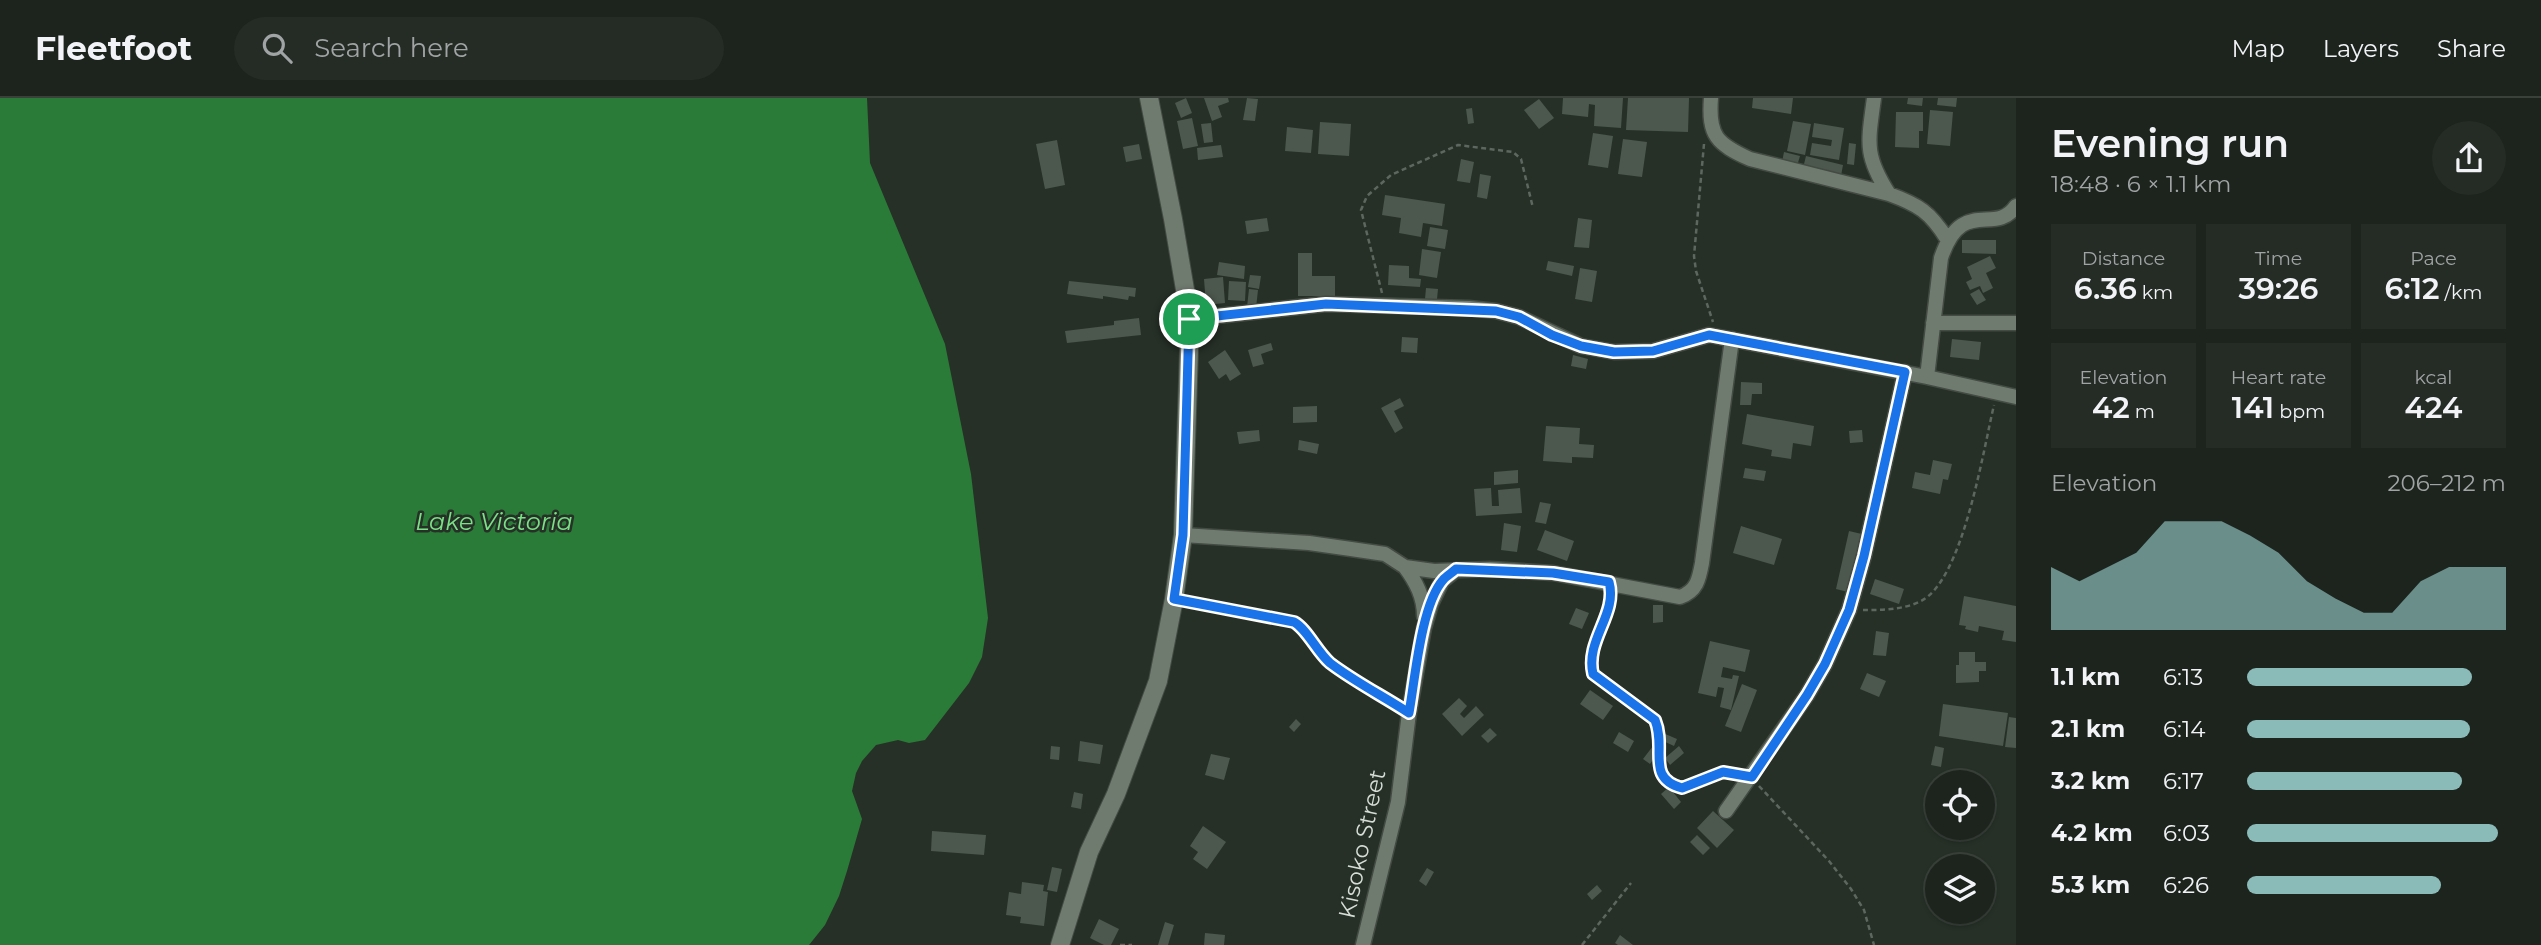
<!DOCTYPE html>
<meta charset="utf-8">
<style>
:root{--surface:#1c241d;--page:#252c26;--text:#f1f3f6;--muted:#a0a4a4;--line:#3a413b;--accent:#8bbbb9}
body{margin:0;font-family:Montserrat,sans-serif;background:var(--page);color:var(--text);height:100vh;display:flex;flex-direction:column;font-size:26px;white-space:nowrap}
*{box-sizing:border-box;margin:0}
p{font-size:23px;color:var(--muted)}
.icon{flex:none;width:38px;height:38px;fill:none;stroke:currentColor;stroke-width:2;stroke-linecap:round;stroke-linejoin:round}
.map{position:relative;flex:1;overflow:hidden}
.details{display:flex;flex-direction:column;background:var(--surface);width:525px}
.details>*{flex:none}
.tools{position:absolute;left:1925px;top:672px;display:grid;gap:14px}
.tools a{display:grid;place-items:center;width:70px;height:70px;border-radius:50%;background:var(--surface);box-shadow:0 2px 5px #0004,0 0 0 2px var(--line);font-size:35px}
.pin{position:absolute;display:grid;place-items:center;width:60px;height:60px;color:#fff;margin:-30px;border:4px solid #fff;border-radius:50%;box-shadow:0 2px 7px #0007}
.round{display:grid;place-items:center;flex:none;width:74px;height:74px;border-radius:37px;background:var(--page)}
.summary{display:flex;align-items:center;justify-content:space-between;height:119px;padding:0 35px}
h1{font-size:38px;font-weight:600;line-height:52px}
.metrics{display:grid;grid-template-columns:repeat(3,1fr);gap:10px;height:119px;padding:7px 35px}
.metrics div{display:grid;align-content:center;border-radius:0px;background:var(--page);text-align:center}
.metrics b{font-size:30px;font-weight:600}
.metrics small{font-size:19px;font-weight:400}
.metrics p{font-size:19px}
.chart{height:196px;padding:14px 35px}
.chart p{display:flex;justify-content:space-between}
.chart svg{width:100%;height:126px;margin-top:7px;fill:var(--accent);opacity:.7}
ul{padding:0 35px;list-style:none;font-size:23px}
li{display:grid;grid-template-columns:112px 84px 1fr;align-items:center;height:52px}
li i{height:18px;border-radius:9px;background:var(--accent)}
header{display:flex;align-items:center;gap:42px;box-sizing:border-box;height:98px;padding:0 35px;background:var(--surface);border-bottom:2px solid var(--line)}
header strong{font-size:33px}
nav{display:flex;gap:38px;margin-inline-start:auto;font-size:24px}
.search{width:490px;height:63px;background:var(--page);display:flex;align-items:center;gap:18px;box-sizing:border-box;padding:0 24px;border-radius:38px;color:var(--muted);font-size:26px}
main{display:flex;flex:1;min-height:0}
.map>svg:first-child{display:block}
.water{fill:#2a7b38}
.building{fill:#4c574d}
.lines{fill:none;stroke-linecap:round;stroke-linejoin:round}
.minor-casing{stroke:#434b43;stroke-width:17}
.tertiary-casing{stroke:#434b43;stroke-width:20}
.path{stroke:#5e675f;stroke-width:2.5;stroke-dasharray:5 3.5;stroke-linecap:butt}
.minor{stroke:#707b70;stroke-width:14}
.tertiary{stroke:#707b70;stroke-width:18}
.route-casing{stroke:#fff;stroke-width:14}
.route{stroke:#1a73e8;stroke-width:9}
.labels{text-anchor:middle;stroke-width:5;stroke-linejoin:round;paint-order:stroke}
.street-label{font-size:23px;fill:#d6ddd7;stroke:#263027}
.water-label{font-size:24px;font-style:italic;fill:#7ae186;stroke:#263027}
</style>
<header>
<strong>Fleetfoot</strong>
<div class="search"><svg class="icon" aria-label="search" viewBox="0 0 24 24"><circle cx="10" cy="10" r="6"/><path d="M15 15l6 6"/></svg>Search here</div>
<nav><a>Map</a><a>Layers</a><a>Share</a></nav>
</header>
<main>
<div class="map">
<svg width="2016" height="847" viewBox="0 0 2016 847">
<rect width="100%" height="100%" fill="#263027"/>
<path class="water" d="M 0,0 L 867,0 L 870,65 L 945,246 L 971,376 L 988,520 L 982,559 L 969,585 L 925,642 L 909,645 L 898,642 L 876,647 L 862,663 L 856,675 L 852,693 L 862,721 L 847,773 L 839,798 L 825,827 L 809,847 L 0,847 Z"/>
<path class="building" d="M 1186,0 L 1192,15 L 1181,20 L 1175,5 Z
M 1204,0 L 1228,0 L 1229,4 L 1218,8 L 1222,19 L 1212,23 Z
M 1247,0 L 1258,1 L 1255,23 L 1243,22 Z
M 1563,0 L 1623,0 L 1621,30 L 1594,28 L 1595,7 L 1589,6 L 1588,19 L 1562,16 Z
M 1628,0 L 1689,0 L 1688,34 L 1626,32 Z
M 1753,0 L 1793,0 L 1791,16 L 1752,10 Z
M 1908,0 L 1923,0 L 1922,8 L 1907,6 Z
M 1938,0 L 1957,0 L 1956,9 L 1937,7 Z
M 1539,1 L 1554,20 L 1539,31 L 1524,12 Z
M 1472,10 L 1474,25 L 1468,26 L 1466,11 Z
M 1930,12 L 1953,14 L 1950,48 L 1927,46 Z
M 1896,14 L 1923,14 L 1923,33 L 1919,33 L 1919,50 L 1895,49 Z
M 1192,20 L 1198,48 L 1183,51 L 1177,23 Z
M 1793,23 L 1811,26 L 1805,57 L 1787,53 Z
M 1320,24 L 1351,26 L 1349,58 L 1318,56 Z
M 1211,25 L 1213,44 L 1204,45 L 1201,26 Z
M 1814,25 L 1844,30 L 1839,62 L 1810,57 L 1812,45 L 1831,48 L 1832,42 L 1812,39 Z
M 1287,29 L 1313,32 L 1311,55 L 1285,53 Z
M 1593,35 L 1613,38 L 1608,70 L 1588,67 Z
M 1623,41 L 1647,44 L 1642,79 L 1618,76 Z
M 1057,42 L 1065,87 L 1045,91 L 1036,46 Z
M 1849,45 L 1856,46 L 1854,67 L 1847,66 Z
M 1139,46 L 1142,61 L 1126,64 L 1123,49 Z
M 1221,47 L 1223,59 L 1198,62 L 1197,50 Z
M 1784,54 L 1800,58 L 1797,68 L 1782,64 Z
M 1806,58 L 1843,67 L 1841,78 L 1803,70 Z
M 1461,61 L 1474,64 L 1470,85 L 1457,83 Z
M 1480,76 L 1491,78 L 1487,101 L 1477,99 Z
M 1385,97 L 1445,106 L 1442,128 L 1423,125 L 1421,139 L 1399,135 L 1401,120 L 1382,117 Z
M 1267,120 L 1269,133 L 1247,136 L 1245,123 Z
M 1578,120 L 1592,122 L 1589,150 L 1574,149 Z
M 1430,129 L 1448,132 L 1445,151 L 1427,148 Z
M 1962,142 L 1996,142 L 1996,156 L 1962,155 Z
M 1422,151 L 1441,154 L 1437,180 L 1419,177 Z
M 1298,155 L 1312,155 L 1312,178 L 1335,178 L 1335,198 L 1298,198 Z
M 1990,158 L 1996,170 L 1986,175 L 1993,190 L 1983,195 L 1980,188 L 1970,192 L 1966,184 L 1972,181 L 1967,169 Z
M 1548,163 L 1574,168 L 1572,178 L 1546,172 Z
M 1219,164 L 1245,168 L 1244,181 L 1217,177 Z
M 1389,167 L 1409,168 L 1409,180 L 1421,181 L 1420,189 L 1388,187 Z
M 1580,170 L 1597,173 L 1592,204 L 1575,201 Z
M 1250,177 L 1261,178 L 1259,191 L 1248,189 Z
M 1223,179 L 1225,205 L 1206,207 L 1204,181 Z
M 1069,183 L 1136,190 L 1135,199 L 1129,198 L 1128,202 L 1103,198 L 1103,201 L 1067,196 Z
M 1229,183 L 1246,184 L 1245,203 L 1228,202 Z
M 1426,190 L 1438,191 L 1437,201 L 1425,201 Z
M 1249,191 L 1258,192 L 1256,210 L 1247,209 Z
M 1979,191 L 1986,202 L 1977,207 L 1970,196 Z
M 1139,220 L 1141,237 L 1067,245 L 1065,233 L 1114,227 L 1114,223 Z
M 1402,239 L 1418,240 L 1417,255 L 1401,254 Z
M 1952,241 L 1981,244 L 1979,262 L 1950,259 Z
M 1271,245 L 1273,252 L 1261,256 L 1264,266 L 1253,269 L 1248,252 Z
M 1225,252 L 1241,276 L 1230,283 L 1226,276 L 1219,281 L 1208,264 Z
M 1573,257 L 1588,261 L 1586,271 L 1571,268 Z
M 1741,284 L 1762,285 L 1762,296 L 1752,296 L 1751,307 L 1740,307 Z
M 1400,300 L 1404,308 L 1394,313 L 1403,330 L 1395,335 L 1381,310 Z
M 1317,308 L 1317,324 L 1293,325 L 1293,309 Z
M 1747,316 L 1814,328 L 1811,348 L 1793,345 L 1791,361 L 1771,358 L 1772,352 L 1742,346 Z
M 1546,328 L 1580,330 L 1579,346 L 1594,347 L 1593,360 L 1572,359 L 1572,365 L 1543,363 Z
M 1259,332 L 1260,343 L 1239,346 L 1237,334 Z
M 1862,332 L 1863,344 L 1850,345 L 1849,333 Z
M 1299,342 L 1319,346 L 1317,356 L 1298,352 Z
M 1933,362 L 1952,366 L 1948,382 L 1943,381 L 1940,396 L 1912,390 L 1915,374 L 1930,377 Z
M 1745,370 L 1766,373 L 1764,383 L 1743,380 Z
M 1518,372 L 1518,385 L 1494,387 L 1494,374 Z
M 1491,390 L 1492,408 L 1499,408 L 1498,392 L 1520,390 L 1522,415 L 1476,418 L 1474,391 Z
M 1540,404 L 1551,406 L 1546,426 L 1535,424 Z
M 1504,425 L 1521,428 L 1517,454 L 1501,452 Z
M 1741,428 L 1782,441 L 1774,467 L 1733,455 Z
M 1545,432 L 1574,443 L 1567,463 L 1537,452 Z
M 1849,433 L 1866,437 L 1852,495 L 1836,491 Z
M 1875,481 L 1904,491 L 1899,506 L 1870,496 Z
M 1964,498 L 2016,508 L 2016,544 L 2002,542 L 2004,533 L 1979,528 L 1978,534 L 1965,531 L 1966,528 L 1959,527 Z
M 1653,507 L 1663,507 L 1663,524 L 1653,525 Z
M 1576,510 L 1589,515 L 1582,531 L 1569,526 Z
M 1876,533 L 1889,535 L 1886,558 L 1873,557 Z
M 1710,543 L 1750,552 L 1745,574 L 1723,569 L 1721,579 L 1732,581 L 1733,577 L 1739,578 L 1731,612 L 1720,609 L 1724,590 L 1718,589 L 1716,599 L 1698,595 Z
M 1959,554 L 1975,554 L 1975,564 L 1986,564 L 1986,573 L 1979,573 L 1979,584 L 1956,585 L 1956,567 L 1959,567 Z
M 1867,575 L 1886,583 L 1879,599 L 1860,591 Z
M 1742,586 L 1757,592 L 1741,634 L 1725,628 Z
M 1590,592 L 1613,608 L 1603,622 L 1580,606 Z
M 1459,600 L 1467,608 L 1460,616 L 1464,620 L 1476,608 L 1484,617 L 1462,638 L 1442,616 Z
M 1943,606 L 2008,615 L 2003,648 L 1939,638 Z
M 2009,619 L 2016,620 L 2016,650 L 2005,649 Z
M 1296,621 L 1301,626 L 1294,634 L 1289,629 Z
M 1490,630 L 1497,637 L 1488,645 L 1481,638 Z
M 1619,634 L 1634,643 L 1628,654 L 1613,645 Z
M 1663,635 L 1677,641 L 1674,648 L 1661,642 Z
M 1080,643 L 1103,647 L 1100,666 L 1078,663 Z
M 1051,648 L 1060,649 L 1059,662 L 1050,661 Z
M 1653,648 L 1659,653 L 1650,666 L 1643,661 Z
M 1679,648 L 1684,655 L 1670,667 L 1665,660 Z
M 1935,648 L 1944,650 L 1941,669 L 1931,667 Z
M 1211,656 L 1230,660 L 1224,682 L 1205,677 Z
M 1669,689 L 1681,704 L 1674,711 L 1661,696 Z
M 1074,694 L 1083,696 L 1081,711 L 1071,709 Z
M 1713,713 L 1734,732 L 1717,750 L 1697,730 Z
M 1203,728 L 1226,744 L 1207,771 L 1193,761 L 1198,754 L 1190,748 Z
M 932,733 L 986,737 L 984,757 L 931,753 Z
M 1697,737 L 1710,750 L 1703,757 L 1690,744 Z
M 1052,769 L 1062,771 L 1057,794 L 1047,792 Z
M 1427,770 L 1434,774 L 1426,788 L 1419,783 Z
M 1022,784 L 1044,787 L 1043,793 L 1048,794 L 1044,828 L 1020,825 L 1021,819 L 1006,817 L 1009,794 L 1021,796 Z
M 1597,787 L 1602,793 L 1592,802 L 1587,796 Z
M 1099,821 L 1119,831 L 1111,847 L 1104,847 L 1090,840 Z
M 1165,824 L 1174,827 L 1168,847 L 1158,847 Z
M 1205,835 L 1225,837 L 1224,847 L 1204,847 Z
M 1620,837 L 1633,847 L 1618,847 L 1615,845 Z"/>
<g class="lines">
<defs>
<path id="minor" d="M 1711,0 C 1708,38 1717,46 1750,61 L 1889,96 C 1919,107 1930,114 1947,141
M 1874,0 C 1868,45 1864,57 1889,96
M 1190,221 L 1326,206 L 1469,210 L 1496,213 L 1519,219 L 1581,248 L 1614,254 L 1653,253 L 1709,237 L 1927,279 L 2016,299
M 1933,225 L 2016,225
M 1927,279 L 1941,160 C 1962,97 1995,139 2016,108
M 1183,437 L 1309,445 L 1351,451 L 1385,456 L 1405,469 L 1434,473 L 1490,471 L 1553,475 L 1680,499 C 1697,493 1699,481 1702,465 L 1732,241
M 1405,469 C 1416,484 1424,499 1424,518
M 1726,713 L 1807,597 L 1825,566 L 1849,512 L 1864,458 L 1905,274
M 1363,847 L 1398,704 L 1409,615 L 1424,530 L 1431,506 L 1442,483 L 1456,472"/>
<path id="tertiary" d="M 1060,847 L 1089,754 L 1116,696 L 1158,583 L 1174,501 L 1183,437 L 1190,221 L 1173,121 L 1149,0"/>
</defs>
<use href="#minor" class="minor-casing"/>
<use href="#tertiary" class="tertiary-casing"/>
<path class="path" d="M 1704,46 L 1694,158 L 1696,173 L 1713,224
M 1382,195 L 1361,112 L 1367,98 L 1391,77 L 1458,47 L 1513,54 L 1521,61 L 1533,110
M 1612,499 L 1592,558 L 1593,576 L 1655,622 L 1661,651 L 1660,677 C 1683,706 1708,669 1736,675
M 1189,504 L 1294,524 C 1308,532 1315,551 1327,562 C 1347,580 1374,593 1397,608
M 1863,512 C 1882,512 1903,512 1921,503 C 1963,482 1983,353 1994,307
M 1759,688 L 1829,763 L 1851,791 L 1864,812 L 1874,847
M 1120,847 L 1132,847
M 1582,847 L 1631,785"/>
<use href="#minor" class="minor"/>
<use href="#tertiary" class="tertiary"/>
</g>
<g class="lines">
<defs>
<path id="route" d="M 1326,206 L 1496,213 L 1519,219 L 1552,237 L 1581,248 L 1614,254 L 1653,253 L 1709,237 L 1905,274 L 1864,458 L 1849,512 L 1825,566 L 1807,597 L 1752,679 L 1723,674 L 1682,690 C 1645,680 1667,651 1655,622 L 1593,576 C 1585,542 1618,516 1609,484 L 1553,475 L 1456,471 C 1452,475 1446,478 1443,482 C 1421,507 1415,582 1409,615 C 1383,598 1355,584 1330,565 C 1317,554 1307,531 1294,524 L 1174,501 L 1183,437 L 1189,221 Z"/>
</defs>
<use href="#route" class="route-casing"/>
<use href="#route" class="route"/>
</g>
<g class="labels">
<g class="street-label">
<text transform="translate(1362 746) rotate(-78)" y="8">Kisoko Street</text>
</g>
<g class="water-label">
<text x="494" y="432">Lake Victoria</text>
</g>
</g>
</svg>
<div class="tools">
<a><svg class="icon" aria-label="locate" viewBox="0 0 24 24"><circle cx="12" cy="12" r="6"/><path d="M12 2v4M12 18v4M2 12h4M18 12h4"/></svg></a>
<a><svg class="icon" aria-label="layers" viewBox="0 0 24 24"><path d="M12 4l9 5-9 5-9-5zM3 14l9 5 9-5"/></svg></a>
</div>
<div class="pin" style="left:1189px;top:221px;background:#1e9e55"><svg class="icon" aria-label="arrive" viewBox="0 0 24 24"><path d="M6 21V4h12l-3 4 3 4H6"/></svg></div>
</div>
<section class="details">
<div class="summary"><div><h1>Evening run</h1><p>18:48 · 6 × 1.1 km</p></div><a class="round"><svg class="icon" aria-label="share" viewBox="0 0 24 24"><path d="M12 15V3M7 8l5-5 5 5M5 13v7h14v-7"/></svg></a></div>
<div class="metrics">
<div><p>Distance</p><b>6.36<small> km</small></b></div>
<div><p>Time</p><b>39:26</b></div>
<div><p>Pace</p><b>6:12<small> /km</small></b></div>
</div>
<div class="metrics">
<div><p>Elevation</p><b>42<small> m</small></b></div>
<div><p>Heart rate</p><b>141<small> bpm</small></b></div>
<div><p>kcal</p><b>424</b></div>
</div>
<div class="chart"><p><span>Elevation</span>206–212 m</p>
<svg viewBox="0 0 160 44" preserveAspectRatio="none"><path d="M0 44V22L10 27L20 22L30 17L40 6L50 6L60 6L70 11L80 17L90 27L100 33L110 38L120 38L130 27L140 22L150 22L160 22V44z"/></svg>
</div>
<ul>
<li><b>1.1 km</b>6:13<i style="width:87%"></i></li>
<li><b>2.1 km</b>6:14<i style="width:86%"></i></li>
<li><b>3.2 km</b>6:17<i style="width:83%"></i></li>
<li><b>4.2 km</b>6:03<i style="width:97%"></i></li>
<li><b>5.3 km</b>6:26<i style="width:75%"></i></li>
</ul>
</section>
</main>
